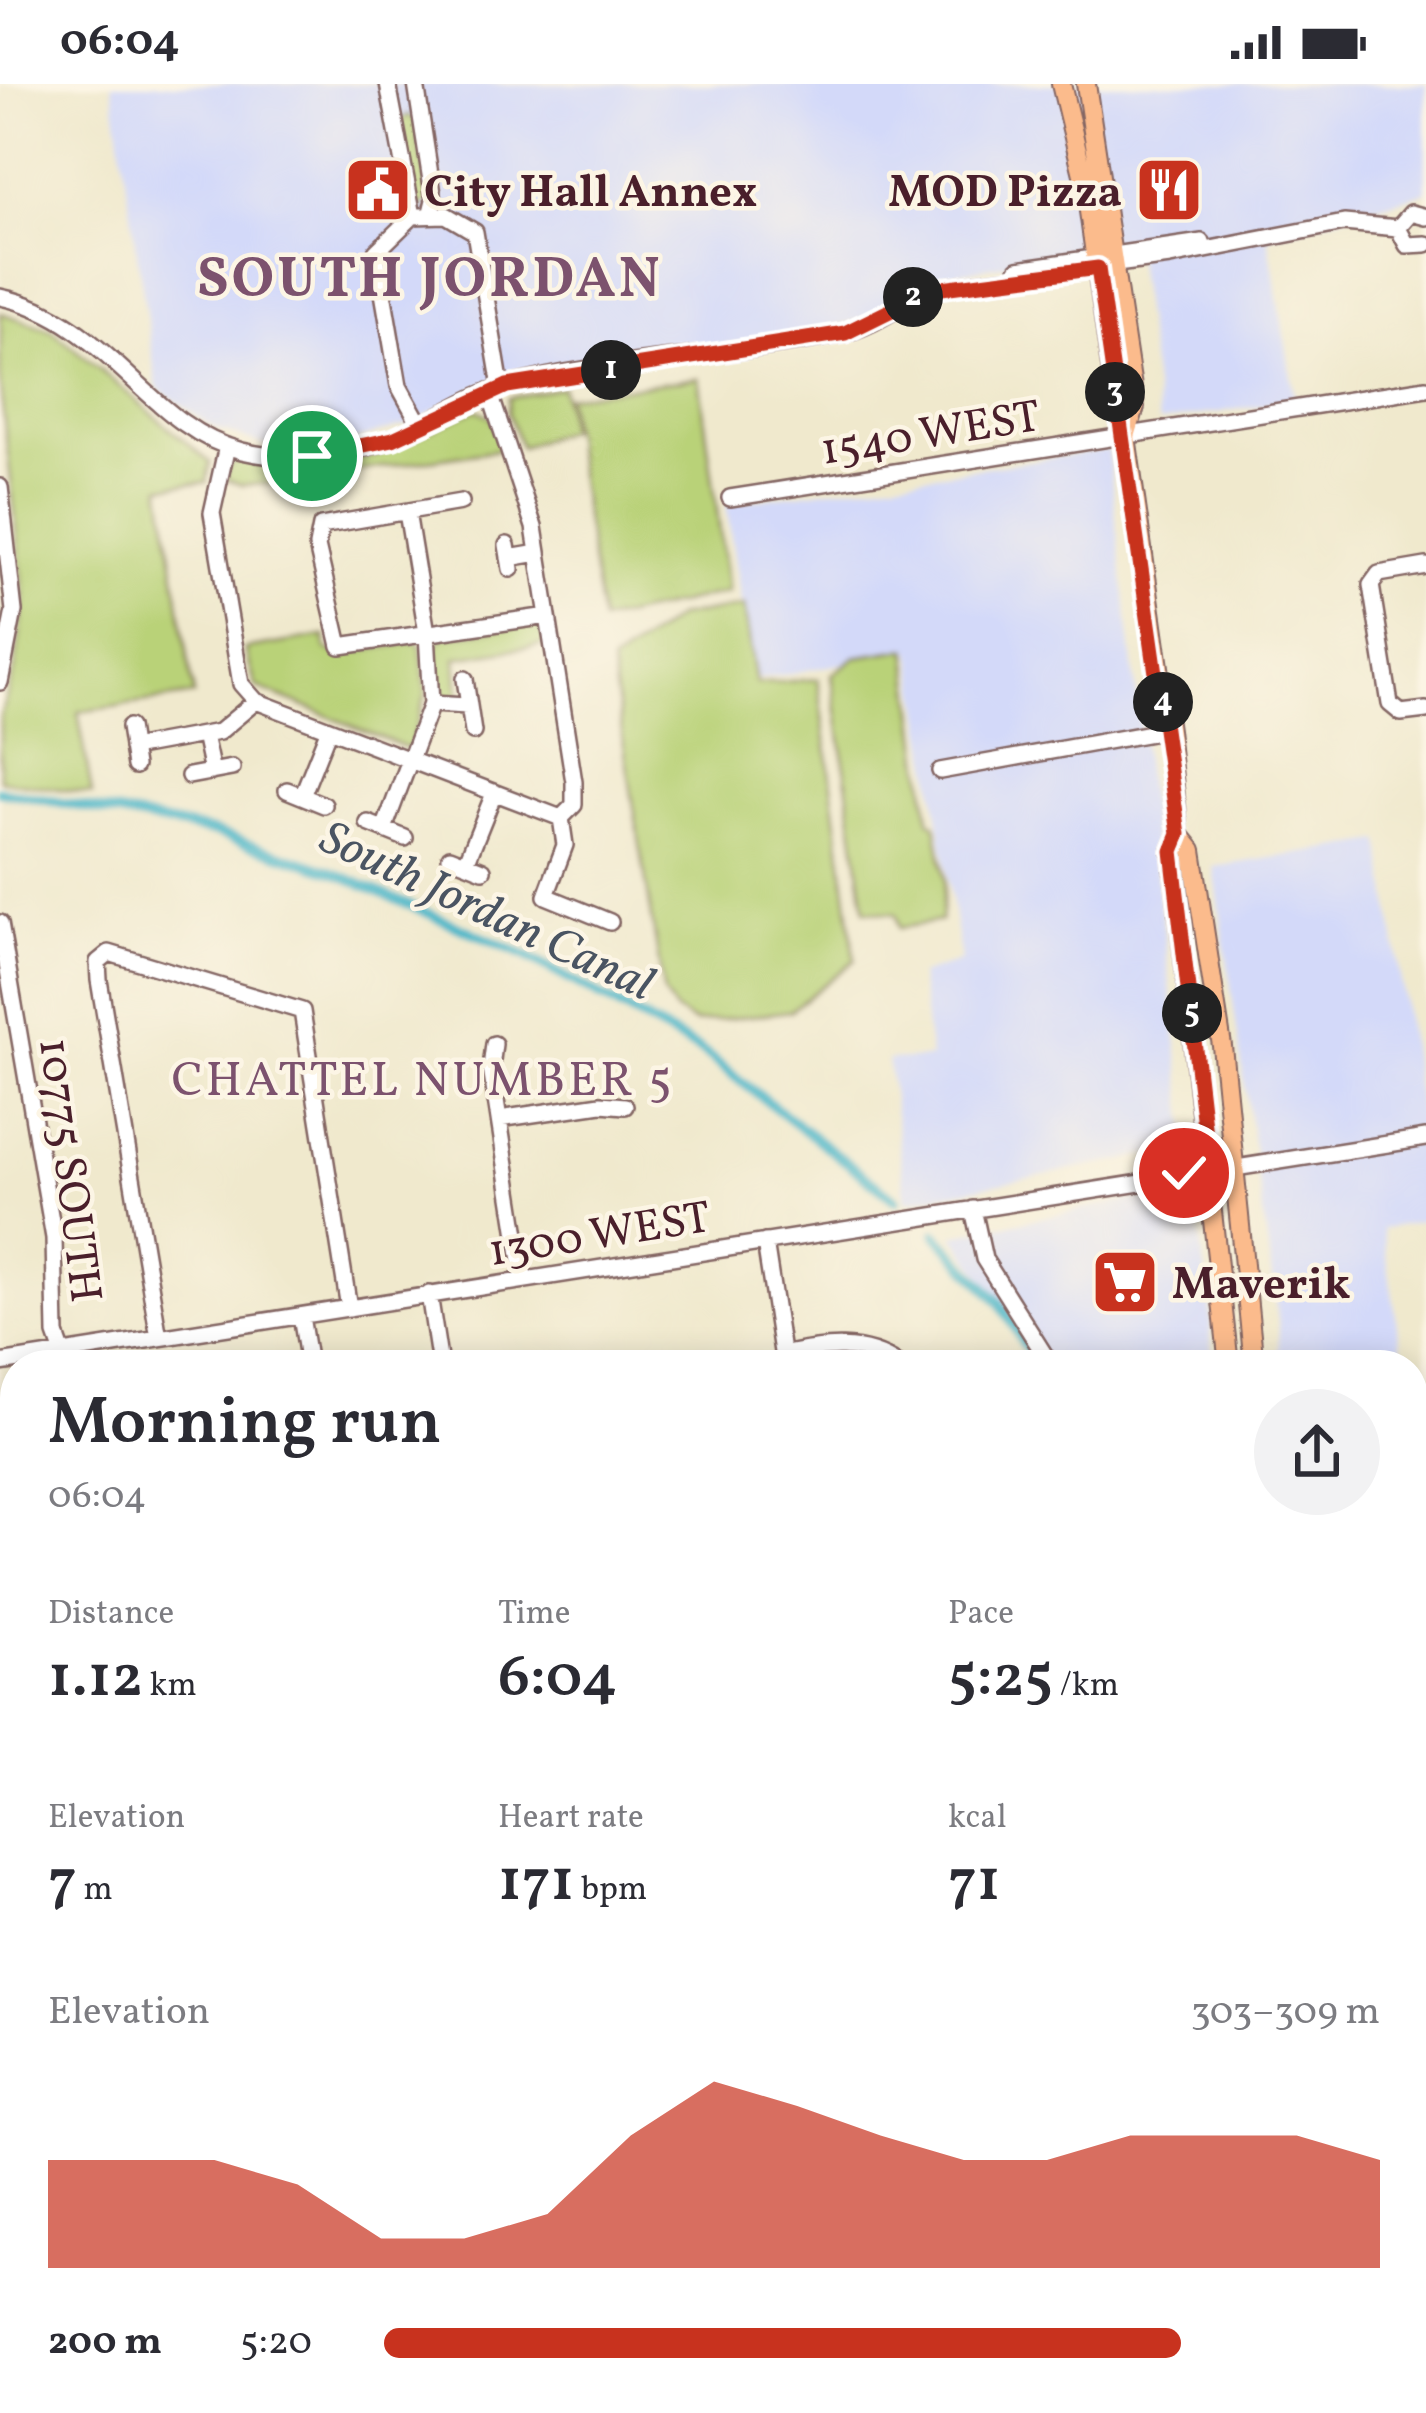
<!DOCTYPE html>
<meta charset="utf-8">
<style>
:root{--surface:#fff;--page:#f2f2f3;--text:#2b2b33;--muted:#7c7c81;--accent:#c8321e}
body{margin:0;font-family:Vollkorn,serif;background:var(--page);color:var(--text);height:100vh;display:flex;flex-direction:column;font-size:45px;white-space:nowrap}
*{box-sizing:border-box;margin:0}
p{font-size:39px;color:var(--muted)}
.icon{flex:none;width:66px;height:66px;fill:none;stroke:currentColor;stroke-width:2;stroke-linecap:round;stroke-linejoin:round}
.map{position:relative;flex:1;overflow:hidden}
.side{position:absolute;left:0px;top:1266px;width:1428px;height:1065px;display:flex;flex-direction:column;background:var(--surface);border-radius:48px 48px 0 0;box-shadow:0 6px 30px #0003}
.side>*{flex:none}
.pin{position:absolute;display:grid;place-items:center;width:102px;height:102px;color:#fff;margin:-51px;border:6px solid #fff;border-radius:50%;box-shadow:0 3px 12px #0007}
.km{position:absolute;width:60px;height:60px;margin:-30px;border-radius:50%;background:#222;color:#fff;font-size:33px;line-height:60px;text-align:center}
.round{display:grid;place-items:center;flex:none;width:126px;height:126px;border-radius:63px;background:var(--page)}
.head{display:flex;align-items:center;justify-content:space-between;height:204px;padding:0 48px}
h1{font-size:66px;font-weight:600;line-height:90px}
.figures{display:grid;grid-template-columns:repeat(3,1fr);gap:18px;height:204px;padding:12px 48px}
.figures div{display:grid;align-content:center}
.figures b{font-size:60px;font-weight:600}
.figures small{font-size:33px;font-weight:400}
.figures p{font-size:33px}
.chart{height:336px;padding:24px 48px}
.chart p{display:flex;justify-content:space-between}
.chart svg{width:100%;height:216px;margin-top:12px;fill:var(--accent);opacity:.7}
ul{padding:0 48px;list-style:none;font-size:39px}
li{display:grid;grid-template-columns:192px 144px 1fr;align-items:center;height:90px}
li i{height:30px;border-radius:15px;background:var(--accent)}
.status{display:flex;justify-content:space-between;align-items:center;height:84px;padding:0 60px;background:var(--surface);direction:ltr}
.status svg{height:33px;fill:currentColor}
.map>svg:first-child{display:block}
.built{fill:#d3d9f9}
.green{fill:#b9d278;stroke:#827852;stroke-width:3}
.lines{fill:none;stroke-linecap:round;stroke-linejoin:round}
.canal{stroke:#49b5c7;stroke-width:10}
.minor-casing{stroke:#846664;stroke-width:20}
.major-casing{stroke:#846664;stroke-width:22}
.minor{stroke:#fff;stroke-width:15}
.major{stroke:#fbbb8c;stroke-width:18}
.route-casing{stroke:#fff;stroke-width:24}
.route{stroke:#c8321e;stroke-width:15}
.labels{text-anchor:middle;stroke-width:9;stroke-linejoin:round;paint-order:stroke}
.poi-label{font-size:45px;font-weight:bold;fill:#4a1f2b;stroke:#fcf5e5;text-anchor:start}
.street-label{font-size:45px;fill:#4a1f2b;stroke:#fcf5e5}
.water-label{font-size:48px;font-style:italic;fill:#4a5462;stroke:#fcf5e5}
.neighbourhood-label{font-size:48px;letter-spacing:3px;fill:#7c526e;stroke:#fcf5e5}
.district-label{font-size:57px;font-weight:bold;letter-spacing:3px;fill:#7c526e;stroke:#fcf5e5}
</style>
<div class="status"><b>06:04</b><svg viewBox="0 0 49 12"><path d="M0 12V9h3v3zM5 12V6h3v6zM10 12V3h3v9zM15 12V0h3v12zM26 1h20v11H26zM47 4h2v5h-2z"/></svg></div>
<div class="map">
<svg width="1426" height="2329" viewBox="0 0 1426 2329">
<rect width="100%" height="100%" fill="#fcf5e5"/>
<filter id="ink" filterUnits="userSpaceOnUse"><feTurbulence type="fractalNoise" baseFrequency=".00833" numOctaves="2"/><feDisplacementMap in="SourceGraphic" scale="24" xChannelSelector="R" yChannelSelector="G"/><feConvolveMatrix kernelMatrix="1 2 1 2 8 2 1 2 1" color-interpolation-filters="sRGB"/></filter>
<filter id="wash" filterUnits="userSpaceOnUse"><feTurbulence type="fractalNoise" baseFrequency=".004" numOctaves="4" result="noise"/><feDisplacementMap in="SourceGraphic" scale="48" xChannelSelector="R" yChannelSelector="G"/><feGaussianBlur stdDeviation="2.7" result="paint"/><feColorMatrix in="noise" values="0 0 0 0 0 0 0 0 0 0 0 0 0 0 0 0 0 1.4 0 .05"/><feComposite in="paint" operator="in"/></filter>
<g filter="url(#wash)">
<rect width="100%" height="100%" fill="#f0e9cd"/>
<path class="built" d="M 112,0 L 1426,0 L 1426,108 L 1268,153 L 1295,316 L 1159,338 L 1133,157 L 960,188 L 866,234 L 791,252 L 545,285 L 483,299 L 411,339 L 341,361 L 269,363 L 215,344 L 157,304 Z
M 1108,366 L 1189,1064 L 906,1117 L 888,976 L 930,974 L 919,891 L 961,877 L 912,567 L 753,596 L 726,420 Z
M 1381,757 L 1426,1073 L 1426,1136 L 1382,1145 L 1404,1281 L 1278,1281 L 1279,1243 L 1214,783 Z
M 1193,1104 L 1210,1219 L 1212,1281 L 1044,1281 L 954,1151 Z
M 1413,1340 L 1426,1423 L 1426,1658 L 1413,1660 Z
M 1413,2048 L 1426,2134 L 1426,2329 L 1147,2329 L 1149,2316 L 1413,2316 Z"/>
<path class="green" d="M 408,31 L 415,34 L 430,115 L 422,124 L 417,124 L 400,37 Z
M 1,229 L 52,246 L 210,378 L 207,398 L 161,402 L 194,611 L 78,628 L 92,710 L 0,696 L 0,633 L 15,585 L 25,516 L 0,302 Z
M 699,294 L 728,508 L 601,538 L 566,312 Z
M 562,303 L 568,346 L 521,363 L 508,329 L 509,314 Z
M 476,325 L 491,333 L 502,365 L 270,400 L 242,401 L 225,395 L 229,382 L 241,376 L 317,382 L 376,372 Z
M 744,522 L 756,600 L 818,595 L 855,876 L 790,927 L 695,939 L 675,927 L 664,910 L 611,580 L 678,533 Z
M 538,539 L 548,560 L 456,574 L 459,616 L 441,613 L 436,564 L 442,553 Z
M 325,552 L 326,565 L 338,571 L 416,558 L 421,563 L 426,610 L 409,665 L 256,603 L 245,565 Z
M 907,565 L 929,736 L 936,741 L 945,795 L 941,837 L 899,844 L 896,830 L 865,826 L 832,591 L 855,573 Z"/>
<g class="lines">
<path class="canal" d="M 0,707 L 213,748 L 331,787 L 526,872 L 700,966 L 896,1116
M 936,1150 L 1000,1219 L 1036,1281
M 1413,1309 L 1426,1299"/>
</g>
</g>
<g filter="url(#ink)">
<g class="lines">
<defs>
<path id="minor" d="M 388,0 L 413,132
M 416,0 L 434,116 L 431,128
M 1426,133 L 1411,129 L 1398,144 L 1407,161 L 1426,160
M 1018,185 L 1202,158
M 0,213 C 109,235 148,344 242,367 C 301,381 365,370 418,343 C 445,329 471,312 500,304 C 610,273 730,274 842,250 C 881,241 909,211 949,202 L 1170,173 L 1344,139 L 1398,144
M 489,307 L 534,443 L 574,698 L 574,721 L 561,734
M 421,342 L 399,302 L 376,168 L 413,132 L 446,131 L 475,148 L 501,303
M 227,362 L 212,429 L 241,600 L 256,617 L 561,734
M 0,403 L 14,527 L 0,598
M 730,414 L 1426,304
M 461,418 L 321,442 L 317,462 L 340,562 L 548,532
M 507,461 L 511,485
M 509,474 L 538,469
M 1426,482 L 1379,490 L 1371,501 L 1390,620 L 1401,629 L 1426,626
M 465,595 L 473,648
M 431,620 L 467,622
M 129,643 L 135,682
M 204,651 L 212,688
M 132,664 L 219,648 L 256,617
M 940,687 L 1168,646
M 189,692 L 232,684
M 287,706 L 324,721
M 302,712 L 328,647
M 561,734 L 565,761 L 546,812 L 610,838
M 368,739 L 405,754
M 384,745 L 431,620 L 427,549 L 407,428
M 450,773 L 483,786
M 466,779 L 493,712
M 0,839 L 54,1154 L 56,1250 L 67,1281
M 494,960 L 491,984 L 524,1196
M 499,1035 L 601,1020 L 625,1022
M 973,1125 L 984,1175 L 1051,1281
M 765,1158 L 784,1281
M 429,1210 L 440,1281
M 301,1232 L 309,1281
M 159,1254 L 99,896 L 98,878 L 109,869 L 302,927 L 349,1224
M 782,1271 C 823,1262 863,1256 899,1281
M 0,1279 L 1426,1054
M 0,1472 L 15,1469
M 0,1996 L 15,2010
M 1413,2095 L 1426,2185
M 9,2256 L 15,2313
M 309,2316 L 311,2329
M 942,2316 L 943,2329
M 1379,2316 L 1426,2328
M 718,2329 L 813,2316"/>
<path id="major" d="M 1061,0 L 1085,99 L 1118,333 L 1126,352
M 1086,0 L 1135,323 L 1126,352 L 1168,646 L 1179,750 L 1172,767 L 1229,1281
M 1179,750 L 1192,766 L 1222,962 L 1254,1281
M 1100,2329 L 1101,2316
M 1119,2329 L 1121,2316"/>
</defs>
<use href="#minor" class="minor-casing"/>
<use href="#major" class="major-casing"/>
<use href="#minor" class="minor"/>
<use href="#major" class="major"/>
</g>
</g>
<g class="lines" filter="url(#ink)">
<defs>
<path id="route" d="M 312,372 L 393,355 L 507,302 L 845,249 L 934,205 L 1098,184 L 1179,750 L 1172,767 L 1209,1085 L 1184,1089"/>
</defs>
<use href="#route" class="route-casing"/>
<use href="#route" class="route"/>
</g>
<defs>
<symbol id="civic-square" viewBox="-11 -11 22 22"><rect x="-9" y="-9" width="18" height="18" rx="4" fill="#c8321e" stroke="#fcf5e5"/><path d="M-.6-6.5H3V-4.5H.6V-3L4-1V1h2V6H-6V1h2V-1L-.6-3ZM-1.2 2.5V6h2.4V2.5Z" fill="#fff"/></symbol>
<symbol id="restaurant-square" viewBox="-11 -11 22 22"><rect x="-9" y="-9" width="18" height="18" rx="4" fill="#c8321e" stroke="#fcf5e5"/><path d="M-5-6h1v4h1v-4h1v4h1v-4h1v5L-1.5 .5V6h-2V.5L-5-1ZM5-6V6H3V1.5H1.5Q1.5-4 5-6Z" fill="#fff"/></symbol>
<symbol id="supermarket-square" viewBox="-11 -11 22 22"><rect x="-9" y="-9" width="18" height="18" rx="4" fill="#c8321e" stroke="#fcf5e5"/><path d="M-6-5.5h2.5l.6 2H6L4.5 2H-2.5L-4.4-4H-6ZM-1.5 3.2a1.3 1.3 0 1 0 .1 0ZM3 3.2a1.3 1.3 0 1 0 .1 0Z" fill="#fff"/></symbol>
</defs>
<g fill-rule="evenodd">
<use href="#civic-square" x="340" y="68" width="76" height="76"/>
<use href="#restaurant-square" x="1131" y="68" width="76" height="76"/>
<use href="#supermarket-square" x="1087" y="1160" width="76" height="76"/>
</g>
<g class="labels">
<g class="poi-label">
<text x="424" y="122">City Hall Annex</text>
<text x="1122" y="122" text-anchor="end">MOD Pizza</text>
<text x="1172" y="1214">Maverik</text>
</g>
<g class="street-label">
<text transform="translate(930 347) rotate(-9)" y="16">1540 WEST</text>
<text transform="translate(72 1086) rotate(83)" y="16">10775 SOUTH</text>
<text transform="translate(599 1148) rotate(-9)" y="16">1300 WEST</text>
</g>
<g class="water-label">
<text transform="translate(488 825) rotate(25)" y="17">South Jordan Canal</text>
</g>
<g class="neighbourhood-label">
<text x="423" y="1011">CHATTEL NUMBER 5</text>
</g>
<g class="district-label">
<text x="430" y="212">SOUTH JORDAN</text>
</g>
</g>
</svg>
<div class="pin" style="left:312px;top:372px;background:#1e9e55"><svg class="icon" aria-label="arrive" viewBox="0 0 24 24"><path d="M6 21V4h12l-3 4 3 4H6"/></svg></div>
<div class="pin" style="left:1184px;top:1089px;background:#d93025"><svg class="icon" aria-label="check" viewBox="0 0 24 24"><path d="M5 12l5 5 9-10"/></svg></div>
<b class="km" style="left:611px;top:286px">1</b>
<b class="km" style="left:913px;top:213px">2</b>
<b class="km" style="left:1115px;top:308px">3</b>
<b class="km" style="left:1163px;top:618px">4</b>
<b class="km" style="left:1192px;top:929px">5</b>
<section class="side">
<div class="head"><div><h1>Morning run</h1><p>06:04</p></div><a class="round"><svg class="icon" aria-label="share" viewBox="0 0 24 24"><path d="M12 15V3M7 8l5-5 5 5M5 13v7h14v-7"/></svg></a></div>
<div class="figures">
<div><p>Distance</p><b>1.12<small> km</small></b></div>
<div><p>Time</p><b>6:04</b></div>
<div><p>Pace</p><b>5:25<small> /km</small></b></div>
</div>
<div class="figures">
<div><p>Elevation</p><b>7<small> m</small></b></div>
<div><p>Heart rate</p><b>171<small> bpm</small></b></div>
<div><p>kcal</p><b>71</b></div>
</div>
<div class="chart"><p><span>Elevation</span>303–309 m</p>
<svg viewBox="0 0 160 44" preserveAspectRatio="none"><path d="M0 44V22L10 22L20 22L30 27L40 38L50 38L60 33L70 17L80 6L90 11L100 17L110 22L120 22L130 17L140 17L150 17L160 22V44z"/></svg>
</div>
<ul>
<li><b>200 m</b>5:20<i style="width:80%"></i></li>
</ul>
</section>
</div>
